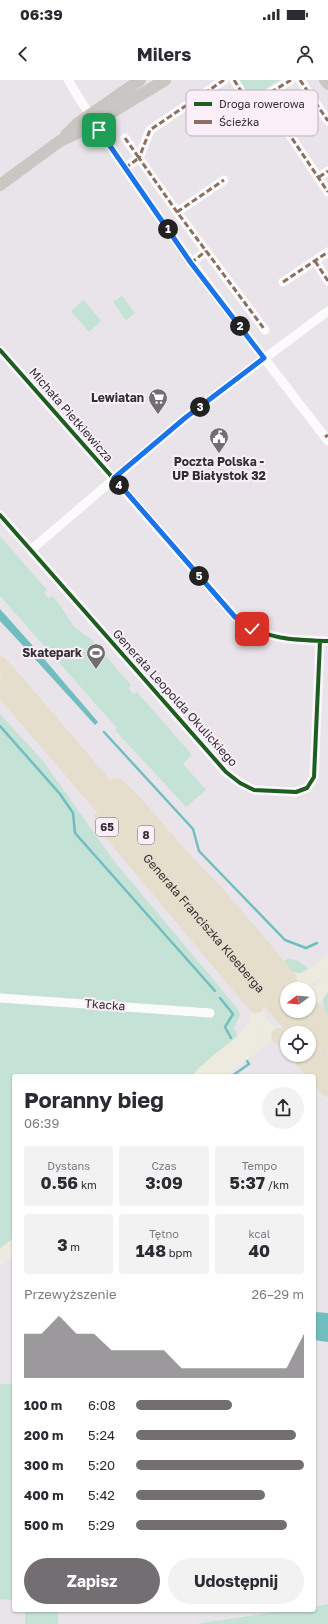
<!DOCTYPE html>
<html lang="pl">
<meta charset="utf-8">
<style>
:root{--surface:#fff;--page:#f2f2f3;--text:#2b2b33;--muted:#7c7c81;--accent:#726e72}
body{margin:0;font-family:"Golos Text",sans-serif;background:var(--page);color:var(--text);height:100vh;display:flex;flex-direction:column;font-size:15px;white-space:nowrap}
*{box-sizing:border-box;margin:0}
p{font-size:13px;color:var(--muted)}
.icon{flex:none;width:22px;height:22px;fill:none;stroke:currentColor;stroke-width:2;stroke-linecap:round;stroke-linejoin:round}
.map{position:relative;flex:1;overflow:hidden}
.side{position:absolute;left:12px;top:994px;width:304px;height:538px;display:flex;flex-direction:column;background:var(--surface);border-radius:4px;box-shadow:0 1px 3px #0004}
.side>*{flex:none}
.needle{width:26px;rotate:254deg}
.tools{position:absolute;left:280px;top:902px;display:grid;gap:8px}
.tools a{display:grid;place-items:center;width:36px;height:36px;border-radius:50%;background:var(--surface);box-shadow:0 1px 3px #0004;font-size:20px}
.pin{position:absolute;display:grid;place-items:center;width:34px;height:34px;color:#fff;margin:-17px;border-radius:8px;box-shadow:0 2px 6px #0006}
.km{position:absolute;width:20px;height:20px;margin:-10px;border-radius:50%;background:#222;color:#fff;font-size:11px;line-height:20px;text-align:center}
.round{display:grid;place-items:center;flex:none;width:42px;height:42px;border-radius:21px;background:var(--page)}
.head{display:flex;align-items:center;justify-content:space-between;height:68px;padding:0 12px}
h1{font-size:22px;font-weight:700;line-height:30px}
.figures{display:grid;grid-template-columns:repeat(3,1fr);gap:6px;height:68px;padding:4px 12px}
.figures div{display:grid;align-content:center;border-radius:4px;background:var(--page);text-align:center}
.figures b{font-size:17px;font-weight:700}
.figures small{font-size:11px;font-weight:400}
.figures p{font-size:11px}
.chart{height:112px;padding:8px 12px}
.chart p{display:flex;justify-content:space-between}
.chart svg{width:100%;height:72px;margin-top:4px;fill:var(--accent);opacity:.7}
.action{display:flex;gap:8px;margin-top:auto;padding:8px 12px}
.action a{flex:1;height:46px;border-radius:24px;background:var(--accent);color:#fff;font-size:16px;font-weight:700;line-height:46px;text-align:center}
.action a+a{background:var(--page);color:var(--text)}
ul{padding:0 12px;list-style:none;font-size:13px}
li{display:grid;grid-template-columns:64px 48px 1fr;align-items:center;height:30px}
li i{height:10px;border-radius:5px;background:var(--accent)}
.status{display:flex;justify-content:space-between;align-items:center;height:28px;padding:0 20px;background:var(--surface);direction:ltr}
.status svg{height:11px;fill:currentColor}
header{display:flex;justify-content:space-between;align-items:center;height:52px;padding:0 12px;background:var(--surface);font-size:18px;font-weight:700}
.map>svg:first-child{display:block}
.green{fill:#c4e2d5}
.water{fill:#71bec1}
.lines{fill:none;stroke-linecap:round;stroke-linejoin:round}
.stream{stroke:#71bec1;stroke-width:2.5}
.street{stroke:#fcfbfc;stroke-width:9}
.secondary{stroke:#c9c6c3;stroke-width:12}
.primary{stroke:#edeae0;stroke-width:14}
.highway{stroke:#e5decc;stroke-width:16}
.quiet{stroke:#8d6e63;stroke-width:3;stroke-dasharray:6 3;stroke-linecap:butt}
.cycleway-casing{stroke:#faeef8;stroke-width:6}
.cycleway{stroke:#1b5e20;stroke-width:4}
.route-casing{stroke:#fff;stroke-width:8}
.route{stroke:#1a73e8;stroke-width:5}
.labels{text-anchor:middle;stroke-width:4;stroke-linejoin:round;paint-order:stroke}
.shield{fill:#faeef8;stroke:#6e686d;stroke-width:1}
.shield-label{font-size:11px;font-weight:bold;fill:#322e32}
.poi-label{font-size:12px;font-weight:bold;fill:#322e32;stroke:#faeef8;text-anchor:end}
.street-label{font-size:12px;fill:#322e32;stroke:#faeef8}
.key{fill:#faeef8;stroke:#beb4bd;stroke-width:1}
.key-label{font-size:11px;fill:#322e32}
</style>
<div class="status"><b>06:39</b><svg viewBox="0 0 49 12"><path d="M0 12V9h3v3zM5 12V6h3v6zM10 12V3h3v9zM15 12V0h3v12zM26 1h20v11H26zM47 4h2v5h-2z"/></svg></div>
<header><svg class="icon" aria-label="back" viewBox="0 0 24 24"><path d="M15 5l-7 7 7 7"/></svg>Milers<svg class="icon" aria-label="person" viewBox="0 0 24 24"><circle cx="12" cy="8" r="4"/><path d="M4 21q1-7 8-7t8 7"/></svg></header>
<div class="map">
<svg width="328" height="1544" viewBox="0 0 328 1544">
<rect width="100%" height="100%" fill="#e9e4e9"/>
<path class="green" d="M 238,0 L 280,0 L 250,18 Z
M 122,216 L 135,233 L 126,240 L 113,222 Z
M 84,220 L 101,241 L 89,252 L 71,231 Z
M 0,456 L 47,510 L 44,513 L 49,519 L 52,516 L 60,525 L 74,547 L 92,560 L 131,605 L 128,608 L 133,614 L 137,612 L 192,675 L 183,684 L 206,710 L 186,727 L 115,650 L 117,648 L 0,516 Z
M 0,634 L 43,681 L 114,781 L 238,929 L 240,935 L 234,948 L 238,957 L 194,996 L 14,996 L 14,1158 L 0,1170 Z
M 287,879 C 296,878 304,884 311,891 C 297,896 292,892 282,883 Z
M 328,911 L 328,936 C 322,928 321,919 328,911 Z
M 0,1304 L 14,1304 L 14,1520 L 0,1519 Z
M 328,1524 L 328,1544 L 195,1544 L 290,1530 L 314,1530 L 314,1527 Z
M 25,1530 L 58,1530 L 58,1544 L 25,1544 Z"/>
<path class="water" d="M 0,529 L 33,566 L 28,571 L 0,541 Z
M 39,573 L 98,642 L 95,645 L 34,578 Z
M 315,1232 L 328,1233 L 328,1262 L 314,1260 L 314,1236 Z"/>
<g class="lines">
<path class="stream" d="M 0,646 L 60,714 L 73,733 L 75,753 L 215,911
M 104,652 L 193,749 L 199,771 L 285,860 L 306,868 L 317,863
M 220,918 L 233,934 L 225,947 L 231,958
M 232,996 L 249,984 L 247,981"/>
<path class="street" d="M 68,0 C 145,127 238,244 328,361
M 224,0 L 150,50 L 139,78 L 177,132 L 265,250
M 234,0 L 250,25 L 291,0
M 300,0 L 328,41
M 277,36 L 328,112
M 125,88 L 139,78 L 125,58
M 319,97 L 328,91
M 177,132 L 224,100
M 315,181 L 328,201
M 191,183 L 206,171
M 283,202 L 328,172
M 0,270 L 239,541 C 269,560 294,560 328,561
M 0,435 L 226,692 L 240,703 L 254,710 L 296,712 L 307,708 L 314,697 L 320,561
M 31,470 L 185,338 L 328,231
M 0,918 L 210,933"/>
<path class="secondary" d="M 325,0 L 328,4
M 66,55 L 77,44 L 140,0
M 0,105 L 60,61 L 81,51 L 165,0"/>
<path class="primary" d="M 279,899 L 294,900 L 307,909
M 299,902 L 317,892 L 328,883
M 259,915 C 252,937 265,955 287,956
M 313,919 L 328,901
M 201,996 C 214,981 233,971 247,956 C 251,951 255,944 258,937
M 215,996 L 271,952
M 0,1178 L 14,1166"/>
<g class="highway">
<path d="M 0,584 L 287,918"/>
<path id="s1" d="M 0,607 L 298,953"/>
<path d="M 117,706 L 138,727 L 182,778 L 217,814 L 289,899"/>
<path d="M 102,739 C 119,763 139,785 158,808 C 191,847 223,887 256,925"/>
<path d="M 314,930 L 328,947"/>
<path d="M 298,931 L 328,965"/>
<path d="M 279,956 L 287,963"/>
<path d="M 309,966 L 328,988"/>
<path d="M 299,975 L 328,1009"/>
</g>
<path class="quiet" d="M 224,0 L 150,50 L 139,78 L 177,132 L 265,250
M 234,0 L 250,25 L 291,0
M 300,0 L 328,41
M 277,36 L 328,112
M 125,88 L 139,78 L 125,58
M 319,97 L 328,91
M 177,132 L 224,100
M 315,181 L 328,201
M 191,183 L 206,171
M 283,202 L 328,172
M 325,357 L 328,355"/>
<defs>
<path id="cycleway" d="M 0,270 L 239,541 C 269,560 294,560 328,561
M 0,435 L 226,692 L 240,703 L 254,710 L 296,712 L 307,708 L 314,697 L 320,561"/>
</defs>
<use href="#cycleway" class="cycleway-casing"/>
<use href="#cycleway" class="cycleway"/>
</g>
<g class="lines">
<defs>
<path id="route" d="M 99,50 L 191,183 L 264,278 L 185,338 L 114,398 L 235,537 L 252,549"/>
</defs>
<use href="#route" class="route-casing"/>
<use href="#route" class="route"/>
</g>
<defs>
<symbol id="supermarket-pin" viewBox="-11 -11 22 30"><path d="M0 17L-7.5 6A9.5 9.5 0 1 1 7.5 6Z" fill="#726e72" stroke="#faeef8"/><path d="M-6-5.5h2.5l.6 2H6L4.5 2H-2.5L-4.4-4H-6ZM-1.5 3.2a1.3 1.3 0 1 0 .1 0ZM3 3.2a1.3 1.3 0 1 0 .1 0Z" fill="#fff"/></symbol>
<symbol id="civic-pin" viewBox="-11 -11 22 30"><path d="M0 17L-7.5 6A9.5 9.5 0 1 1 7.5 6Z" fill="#726e72" stroke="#faeef8"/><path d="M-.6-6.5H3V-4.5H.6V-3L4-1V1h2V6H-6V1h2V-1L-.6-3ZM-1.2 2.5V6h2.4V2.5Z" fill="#fff"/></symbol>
<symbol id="stadium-pin" viewBox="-11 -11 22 30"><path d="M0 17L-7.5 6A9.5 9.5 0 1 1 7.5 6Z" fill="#726e72" stroke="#faeef8"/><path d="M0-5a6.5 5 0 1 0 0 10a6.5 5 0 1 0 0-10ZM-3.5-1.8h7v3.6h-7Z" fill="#fff"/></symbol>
</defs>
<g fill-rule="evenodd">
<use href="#supermarket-pin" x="147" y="307" width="22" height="30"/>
<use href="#civic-pin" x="208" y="346" width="22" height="30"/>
<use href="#stadium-pin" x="85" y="562" width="22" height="30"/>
</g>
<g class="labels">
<g class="shield">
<rect x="96" y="738" width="22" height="18" rx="3"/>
<rect x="138" y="746" width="16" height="18" rx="3"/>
</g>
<g class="shield-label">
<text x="107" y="751">65</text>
<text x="146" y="759">8</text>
</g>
<g class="poi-label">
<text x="144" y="322">Lewiatan</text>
<text x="219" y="386" text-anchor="middle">Poczta Polska -<tspan x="219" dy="14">UP Białystok 32</tspan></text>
<text x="82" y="577">Skatepark</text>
</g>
<g class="street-label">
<text transform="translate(71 335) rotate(49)" y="4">Michała Pietkiewicza</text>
<text transform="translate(175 618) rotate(48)" y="4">Generała Leopolda Okulickiego</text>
<text dy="4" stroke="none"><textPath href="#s1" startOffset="312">Generała Franciszka Kleeberga</textPath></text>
<text transform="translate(105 925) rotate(4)" y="4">Tkacka</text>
</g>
</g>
<rect x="186" y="10" width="132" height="46" rx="6" class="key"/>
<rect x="194" y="22" width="18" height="4" fill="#1b5e20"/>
<rect x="194" y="40" width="18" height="4" fill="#8d6e63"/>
<g class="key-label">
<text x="219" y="28">Droga rowerowa</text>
<text x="219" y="46">Ścieżka</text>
</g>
</svg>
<div class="tools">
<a><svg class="needle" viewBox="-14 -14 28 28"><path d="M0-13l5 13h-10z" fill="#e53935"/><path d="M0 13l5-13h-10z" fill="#7c7c81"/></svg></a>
<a><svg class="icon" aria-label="locate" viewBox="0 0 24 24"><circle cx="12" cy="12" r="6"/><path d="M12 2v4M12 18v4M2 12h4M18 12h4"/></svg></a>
</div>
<div class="pin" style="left:99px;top:50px;background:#1e9e55"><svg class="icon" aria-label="arrive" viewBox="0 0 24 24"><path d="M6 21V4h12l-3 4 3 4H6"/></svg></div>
<div class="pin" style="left:252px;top:549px;background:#d93025"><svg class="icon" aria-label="check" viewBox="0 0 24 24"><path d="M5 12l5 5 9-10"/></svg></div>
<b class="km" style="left:168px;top:149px">1</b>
<b class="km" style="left:240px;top:246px">2</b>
<b class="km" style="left:200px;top:327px">3</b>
<b class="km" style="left:119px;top:405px">4</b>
<b class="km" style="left:199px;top:496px">5</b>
<section class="side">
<div class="head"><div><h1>Poranny bieg</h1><p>06:39</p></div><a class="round"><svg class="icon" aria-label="share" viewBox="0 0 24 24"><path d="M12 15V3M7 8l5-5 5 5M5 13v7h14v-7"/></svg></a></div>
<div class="figures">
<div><p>Dystans</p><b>0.56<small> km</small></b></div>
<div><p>Czas</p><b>3:09</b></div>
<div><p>Tempo</p><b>5:37<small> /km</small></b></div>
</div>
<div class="figures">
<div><b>3<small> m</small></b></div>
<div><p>Tętno</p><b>148<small> bpm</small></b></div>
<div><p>kcal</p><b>40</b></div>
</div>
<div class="chart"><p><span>Przewyższenie</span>26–29 m</p>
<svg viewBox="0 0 160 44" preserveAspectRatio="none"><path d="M0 44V17L10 17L20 6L30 17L40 17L50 27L60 27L70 27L80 27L90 38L100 38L110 38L120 38L130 38L140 38L150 38L160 17V44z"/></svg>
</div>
<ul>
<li><b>100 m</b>6:08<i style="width:57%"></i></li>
<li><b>200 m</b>5:24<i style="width:95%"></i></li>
<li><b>300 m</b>5:20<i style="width:100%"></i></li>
<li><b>400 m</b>5:42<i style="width:77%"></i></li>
<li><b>500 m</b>5:29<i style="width:90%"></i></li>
</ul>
<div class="action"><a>Zapisz</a><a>Udostępnij</a></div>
</section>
</div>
